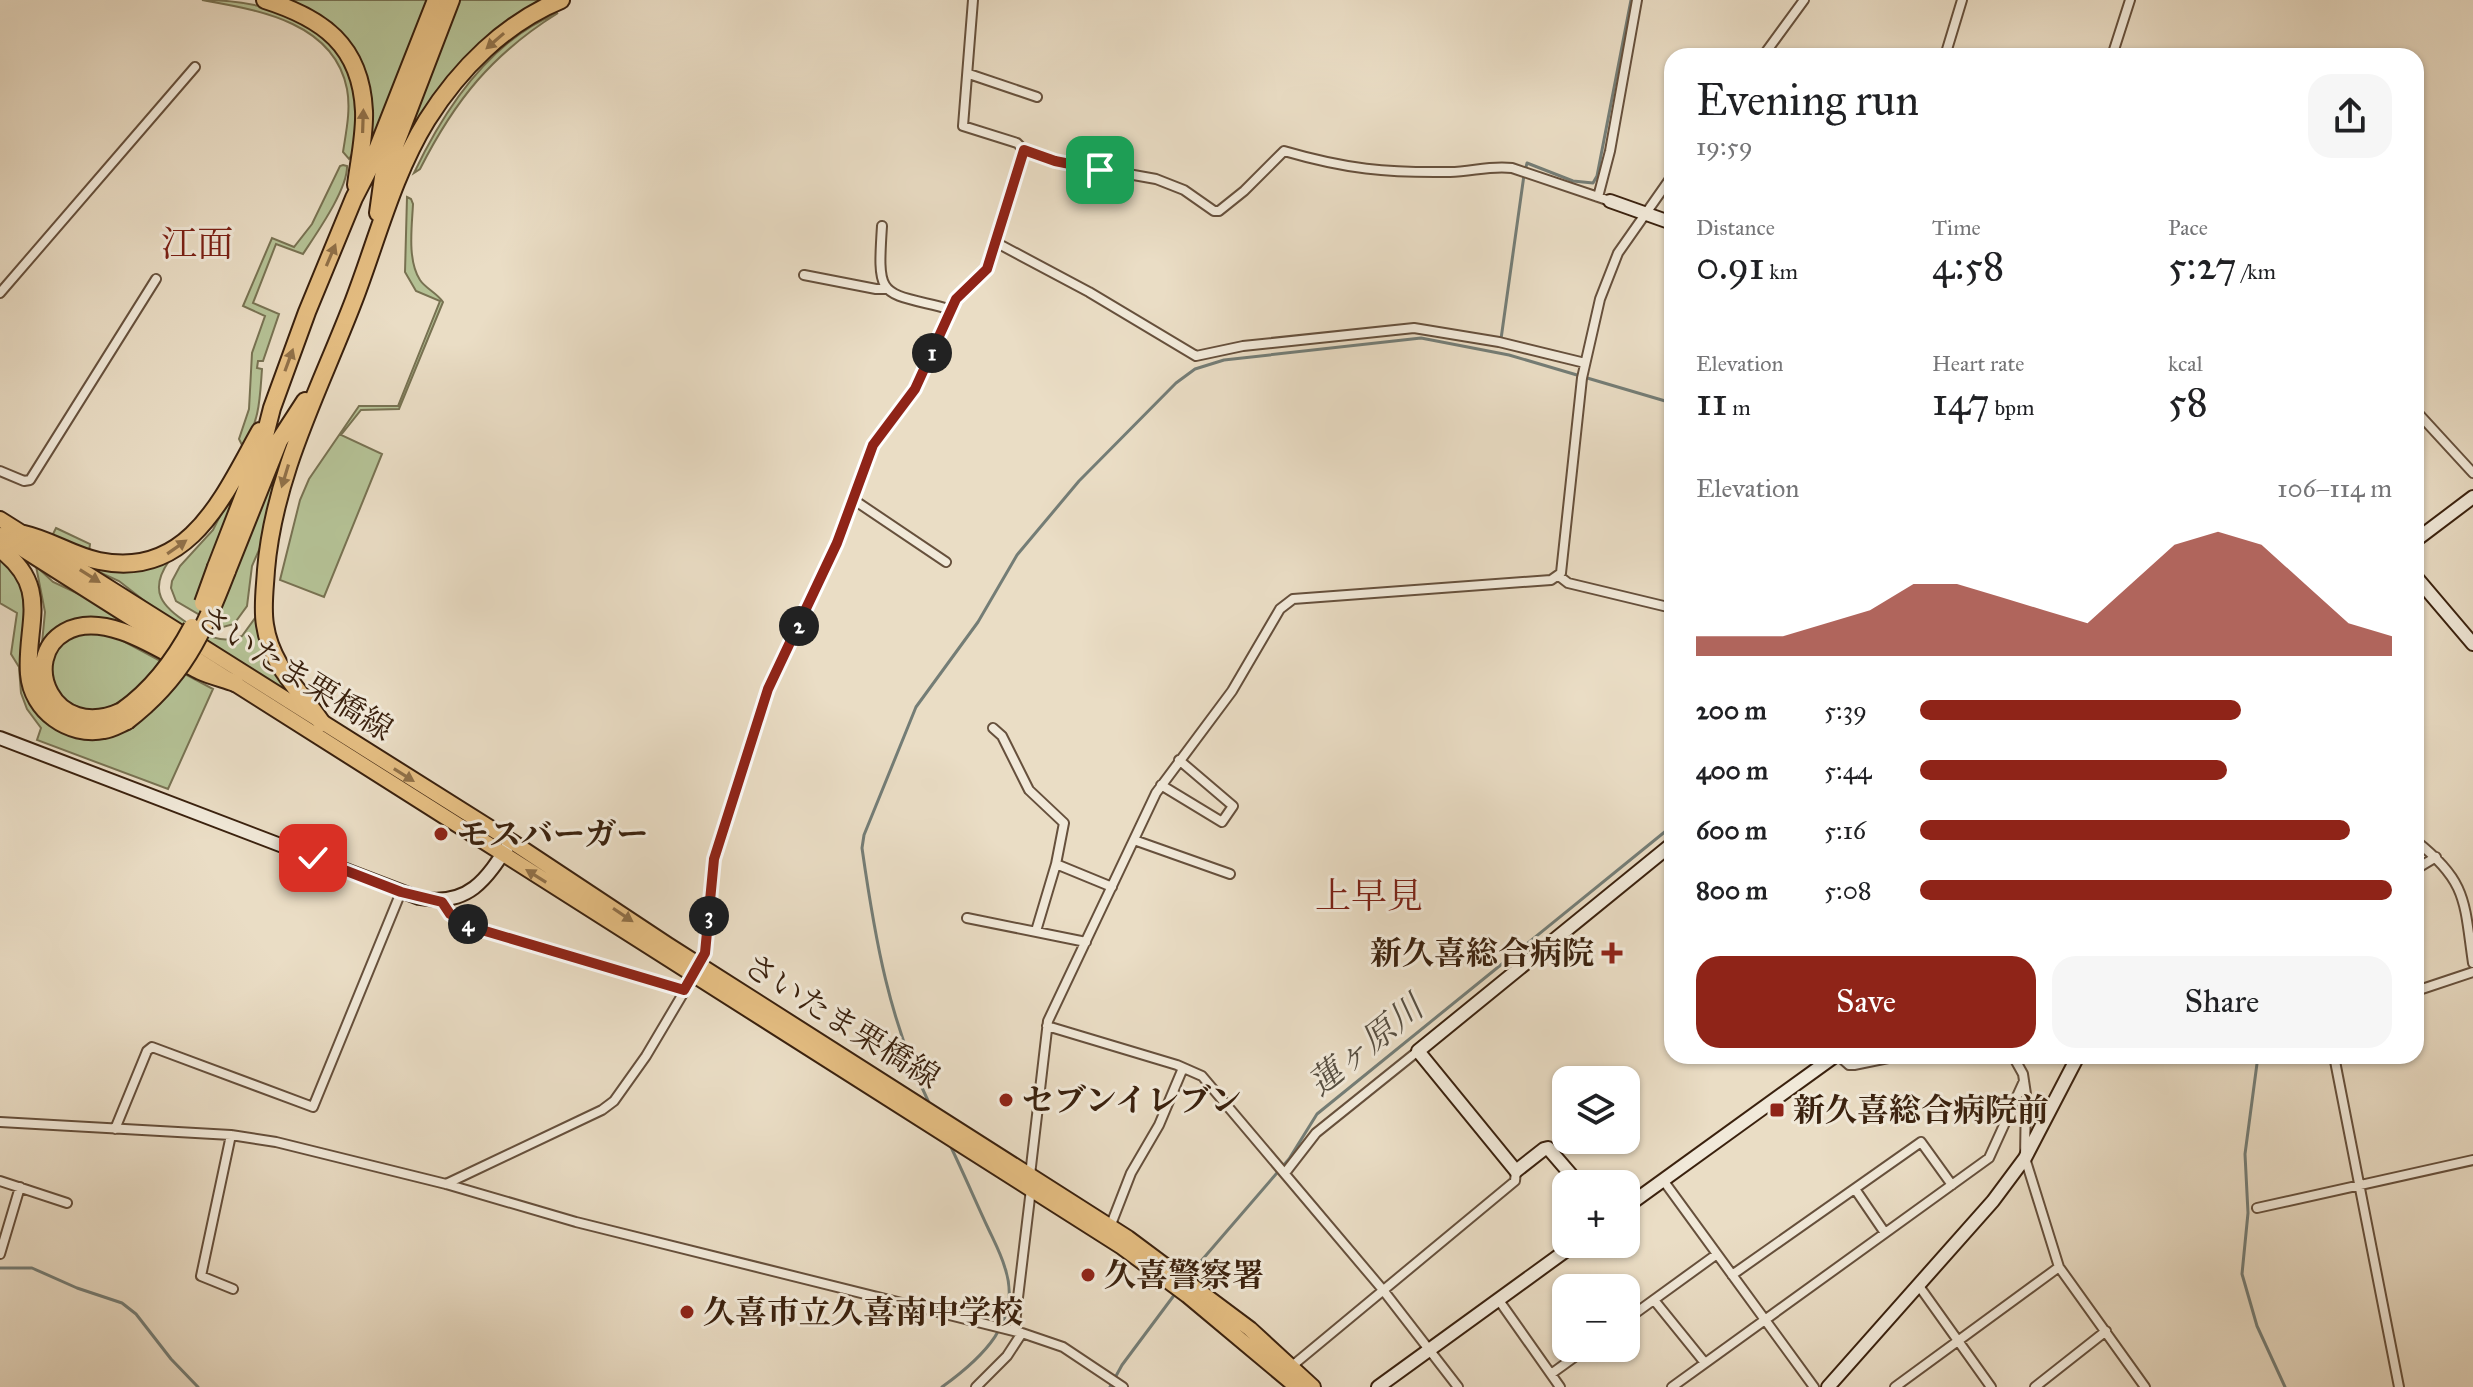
<!DOCTYPE html>
<meta charset="utf-8">
<style>
:root{--surface:#fff;--page:#f6f6f6;--text:#202124;--muted:#757577;--accent:#8f2418}
body{margin:0;font-family:"IM FELL Great Primer","Noto Serif JP",serif;background:var(--page);color:var(--text);height:100vh;display:flex;flex-direction:column;font-size:30px;white-space:nowrap}
*{box-sizing:border-box;margin:0}
p{font-size:26px;color:var(--muted)}
.icon{flex:none;width:44px;height:44px;fill:none;stroke:currentColor;stroke-width:2;stroke-linecap:round;stroke-linejoin:round}
.map{position:relative;flex:1;overflow:hidden}
.panel{position:absolute;left:1664px;top:48px;width:760px;height:1016px;display:flex;flex-direction:column;background:var(--surface);border-radius:24px;box-shadow:0 2px 6px #0004}
.panel>*{flex:none}
.fabs{position:absolute;left:1552px;top:1066px;display:grid;gap:16px}
.fabs a{display:grid;place-items:center;width:88px;height:88px;border-radius:16px;background:var(--surface);box-shadow:0 2px 6px #0004;font-size:40px}
.pin{position:absolute;display:grid;place-items:center;width:68px;height:68px;color:#fff;margin:-34px;border-radius:16px;box-shadow:0 4px 12px #0006}
.km{position:absolute;width:40px;height:40px;margin:-20px;border-radius:50%;background:#222;color:#fff;font-size:22px;line-height:40px;text-align:center}
.round{display:grid;place-items:center;flex:none;width:84px;height:84px;border-radius:24px;background:var(--page)}
.summary{display:flex;align-items:center;justify-content:space-between;height:136px;padding:0 32px}
h1{font-size:44px;font-weight:600;line-height:60px}
.figures{display:grid;grid-template-columns:repeat(3,1fr);gap:12px;height:136px;padding:8px 32px}
.figures div{display:grid;align-content:center}
.figures b{font-size:40px;font-weight:600}
.figures small{font-size:22px;font-weight:400}
.figures p{font-size:22px}
.chart{height:224px;padding:16px 32px}
.chart p{display:flex;justify-content:space-between}
.chart svg{width:100%;height:144px;margin-top:8px;fill:var(--accent);opacity:.7}
.action{display:flex;gap:16px;margin-top:auto;padding:16px 32px}
.action a{flex:1;height:92px;border-radius:24px;background:var(--accent);color:#fff;font-size:32px;font-weight:600;line-height:92px;text-align:center}
.action a+a{background:var(--page);color:var(--text)}
ul{padding:0 32px;list-style:none;font-size:26px}
li{display:grid;grid-template-columns:128px 96px 1fr;align-items:center;height:60px}
li i{height:20px;border-radius:10px;background:var(--accent)}
.map>svg:first-child{display:block}
.green{fill:#b5c296;stroke:#787252;stroke-width:2}
.lines{fill:none;stroke-linecap:round;stroke-linejoin:round}
.stream{stroke:#747d76;stroke-width:3}
.street-casing{stroke:#66503c;stroke-width:12}
.secondary-casing{stroke:#3a210e;stroke-width:16}
.primary-casing{stroke:#3a210e;stroke-width:18}
.highway-casing{stroke:#3a210e;stroke-width:20}
.street{stroke:#f1e9d9;stroke-width:8}
.secondary{stroke:#f1e9d9;stroke-width:12}
.primary{stroke:#e5be82;stroke-width:14}
.highway{stroke:#e5be82;stroke-width:16}
.highway-bridge-casing{stroke:#3a210e;stroke-width:20;stroke-linecap:butt}
.highway-bridge{stroke:#e5be82;stroke-width:16}
.oneway{fill:#907048}
.route-casing{stroke:#fff;stroke-width:16}
.route{stroke:#8f2418;stroke-width:10}
.poi-dot{fill:#8f2418;stroke:#f1e9d9;stroke-width:3}
.labels{text-anchor:middle;stroke-width:6;stroke-linejoin:round;paint-order:stroke}
.street-label{font-size:32px;fill:#3a210e;stroke:#f1e9d9}
.poi-label{font-size:32px;font-weight:bold;fill:#3a210e;stroke:#f1e9d9;text-anchor:start}
.water-label{font-size:34px;font-style:italic;fill:#574f42;stroke:#f1e9d9}
.quarter-label{font-size:36px;fill:#7a1f14;stroke:#f1e9d9}
</style>
<div class="map">
<svg width="2473" height="1387" viewBox="0 0 2473 1387">
<rect width="100%" height="100%" fill="#eaddc5"/>
<filter id="stains"><feTurbulence type="fractalNoise" baseFrequency=".0025" numOctaves="4"/><feColorMatrix values="0 0 0 0 .2 0 0 0 0 .09 0 0 0 0 .02 0 0 0 .5 -.17"/></filter>
<radialGradient id="worn" r=".72"><stop offset=".6" stop-color="#630" stop-opacity="0"/><stop offset="1" stop-color="#630" stop-opacity=".3"/></radialGradient>
<path class="green" d="M 202,0 C 275,0 355,28 356,112 C 356,127 358,147 349,159 L 343,152 C 346,132 351,110 347,89 C 334,22 258,10 202,0 Z
M 283,0 L 544,0 L 504,25 L 391,173 L 364,165 L 357,58 Z
M 558,13 C 492,54 455,100 420,169 L 414,173 C 444,110 490,40 558,13 Z
M 343,165 L 347,166 C 348,189 316,234 303,254 L 276,244 L 253,303 L 279,314 L 263,361 L 258,361 L 257,368 L 262,369 C 260,395 260,425 242,445 L 239,439 L 249,409 L 252,353 L 265,316 L 243,306 L 272,238 L 294,247 L 312,224 L 340,166 Z
M 407,197 L 411,199 L 413,204 C 412,226 407,260 420,280 C 425,288 437,293 443,302 L 399,409 L 361,410 L 341,435 L 382,454 L 324,597 L 280,580 L 300,500 L 309,479 L 359,406 L 398,406 L 440,301 L 416,291 L 405,272 Z
M 283,446 L 281,469 L 262,543 L 252,566 L 247,606 L 234,624 L 223,627 L 217,625 L 176,601 L 171,588 L 172,581 L 180,566 L 213,530 L 243,470 Z
M 56,528 L 90,544 L 89,552 L 52,536 Z
M 0,553 L 19,579 L 25,602 L 34,706 L 134,723 L 120,701 C 94,720 79,709 56,694 L 50,665 L 61,643 L 81,632 L 112,635 L 213,689 L 168,789 L 37,740 L 41,728 L 27,709 L 21,693 L 19,667 L 11,654 L 17,613 L 0,603 Z
M 169,561 C 148,591 162,607 189,624 C 206,635 221,645 242,636 L 258,614 C 258,645 271,669 290,693 L 164,616 L 119,581 L 86,566 C 116,569 140,572 169,561 Z
M 36,566 L 53,582 L 98,603 L 139,629 C 101,618 71,607 42,643 L 45,612 Z"/>
<g class="lines">
<path class="stream" d="M 1526,167 L 1527,163 L 1573,181 L 1593,183 L 1597,176 L 1631,0
M 1501,339 L 1524,175
M 2258,1056 L 2245,1154 L 2248,1213 L 2242,1274 L 2257,1326 L 2285,1387
M 930,1105 C 889,1021 875,939 862,848 L 864,835 L 916,707 L 978,622 L 1017,555 L 1079,481 L 1176,383 L 1195,369 L 1224,360 L 1421,338 L 1509,355 L 1672,403
M 0,1268 L 32,1268 L 77,1288 L 122,1303 L 136,1314 L 171,1359 L 198,1387
M 1189,1275 L 1289,1159 L 1317,1114 L 1672,826
M 942,1387 C 981,1359 1023,1321 1005,1268 C 1001,1254 994,1241 988,1228 C 975,1200 963,1172 950,1145
M 1110,1387 L 1122,1365 L 1175,1294"/>
<defs>
<path id="street" d="M 973,0 L 963,126 L 1017,143 L 1024,150 L 1055,161 L 1156,179 L 1184,190 L 1214,211 L 1219,211 L 1244,191 L 1284,151 C 1346,169 1386,173 1450,172 C 1471,172 1490,165 1512,168 L 1610,201
M 1763,56 L 1804,0
M 1945,56 L 1962,0
M 2112,56 L 2130,0
M 969,74 L 1037,97
M 1598,197 L 1610,151 L 1637,0
M 882,226 C 877,301 880,291 949,309
M 997,243 L 1089,292 L 1196,356 L 1243,346 L 1414,328 L 1499,342 L 1585,363
M 804,275 L 876,289 L 885,289
M 0,293 L 195,67
M 2416,411 L 2473,473
M 0,471 L 24,481 L 30,480 L 156,279
M 854,500 L 946,562
M 1559,576 L 1568,583 L 1672,608
M 993,728 L 1002,736 L 1029,790 L 1064,823 L 1056,864
M 1161,785 L 1222,822 L 1233,806 L 1179,760
M 1134,840 L 1230,874
M 2416,841 C 2468,882 2464,902 2473,963
M 2416,869 L 2436,857
M 442,902 L 450,914 L 475,928 L 684,990
M 967,918 L 1086,942
M 1036,931 L 1056,864 L 1112,887
M 2416,991 L 2473,972
M 1047,1026 L 1177,1065 L 1202,1076 L 1383,1290 L 1458,1387
M 1839,1056 L 1849,1065 L 1854,1065 L 1898,1056
M 2013,1056 L 2023,1074 L 2026,1094 L 2025,1158 L 2059,1267 L 2145,1387
M 2334,1056 L 2399,1387
M 0,1122 L 231,1135 L 276,1142 L 446,1184 L 576,1222 L 1022,1333 L 1063,1347 L 1123,1387
M 115,1129 L 147,1051 L 152,1047 L 313,1107 L 401,892
M 231,1135 L 201,1276 L 233,1289
M 1285,1173 L 1316,1133 L 1418,1051
M 1030,1175 L 1048,1021 L 1156,793 L 1232,691 L 1280,609 L 1293,599 L 1551,580 L 1561,573 L 1582,378 L 1600,299 L 1618,253 L 1672,176
M 1663,1180 L 1814,1387
M 0,1181 L 67,1203
M 446,1184 L 602,1110 L 614,1101 L 646,1056 L 700,965 L 707,946 L 714,859 L 768,689 L 837,543 L 873,445 L 915,389 L 956,299 L 987,269 L 1024,150
M 1855,1189 L 1885,1233
M 2257,1208 L 2473,1160
M 1110,1227 L 1131,1173 L 1159,1125 L 1183,1068
M 0,1254 L 20,1187
M 1732,1275 L 1921,1142 L 1952,1185
M 1919,1286 L 1991,1387
M 1498,1299 L 1560,1387
M 1654,1300 L 1705,1363
M 1626,1320 L 1717,1254
M 1014,1331 L 1031,1189
M 1292,1366 L 1515,1181 L 1516,1171
M 1551,1374 L 1587,1348
M 976,1387 L 1007,1356 L 1022,1333
M 1672,1387 L 1989,1158 L 2024,1081
M 1895,1387 L 2059,1267
M 2035,1387 L 2106,1331"/>
<path id="secondary" d="M 1610,201 L 1672,223
M 2416,540 L 2473,497
M 2416,577 L 2473,644
M 0,738 L 419,898 C 469,907 486,880 511,841
M 1579,1184 L 1548,1148 L 1544,1149 L 1516,1171 L 1418,1051 L 1672,844
M 1626,1207 L 1835,1056
M 1378,1387 L 1575,1244
M 1828,1387 L 1993,1201 L 2025,1158 L 2078,1056"/>
<path id="primary" d="M 0,519 L 511,841 L 668,945 L 1128,1238 L 1250,1329 L 1313,1387
M 0,535 C 374,772 749,1009 1122,1247 L 1187,1295 L 1297,1387"/>
<path id="highway" d="M 265,0 C 322,18 361,45 364,111 C 365,135 359,161 356,185
M 378,213 L 383,177 L 451,0
M 24,534 C 51,540 73,556 99,561 C 189,580 224,495 260,431
M 0,549 C 52,588 25,625 29,674 C 32,711 69,737 104,730 C 112,729 120,724 127,721
M 216,567 L 261,451 L 272,408 L 307,312 L 354,198 L 371,165 L 436,0
M 227,571 L 279,441 L 305,401
M 122,711 C 52,743 19,658 65,632 C 105,609 165,653 200,671 C 211,676 224,679 235,683
M 322,723 C 300,690 271,666 265,625 C 262,607 265,588 266,570 C 274,474 320,389 354,300 C 377,240 393,175 427,120 C 459,69 505,23 561,0"/>
</defs>
<use href="#street" class="street-casing"/>
<use href="#secondary" class="secondary-casing"/>
<use href="#primary" class="primary-casing"/>
<use href="#highway" class="highway-casing"/>
<use href="#street" class="street"/>
<use href="#secondary" class="secondary"/>
<use href="#primary" class="primary"/>
<use href="#highway" class="highway"/>
<defs>
<path id="highway-bridge" d="M 203,603 L 216,567
M 122,711 C 153,689 174,661 192,627
M 127,721 C 183,678 202,635 227,571"/>
</defs>
<use href="#highway-bridge" class="highway-bridge-casing"/>
<use href="#highway-bridge" class="highway-bridge"/>
</g>
<defs><path id="oneway-solid" d="M-6-.8H1V-3.2L6.5 0L1 3.2V.8H-6Z" transform="scale(2)"/></defs>
<g class="oneway">
<use href="#oneway-solid" transform="translate(495 41) rotate(139)"/>
<use href="#oneway-solid" transform="translate(363 121) rotate(-88)"/>
<use href="#oneway-solid" transform="translate(331 255) rotate(-67)"/>
<use href="#oneway-solid" transform="translate(289 360) rotate(-70)"/>
<use href="#oneway-solid" transform="translate(285 476) rotate(107)"/>
<use href="#oneway-solid" transform="translate(177 547) rotate(-35)"/>
<use href="#oneway-solid" transform="translate(90 576) rotate(32)"/>
<use href="#oneway-solid" transform="translate(404 775) rotate(32)"/>
<use href="#oneway-solid" transform="translate(536 876) rotate(-148)"/>
<use href="#oneway-solid" transform="translate(623 915) rotate(34)"/>
</g>
<g class="lines">
<defs>
<path id="route" d="M 313,858 L 401,892 L 442,902 L 450,914 L 475,928 L 684,990 L 705,953 L 714,859 L 768,689 L 837,543 L 873,445 L 915,389 L 956,299 L 987,269 L 1024,150 L 1055,161 L 1100,170"/>
</defs>
<use href="#route" class="route-casing"/>
<use href="#route" class="route"/>
</g>
<g class="poi-dot">
<circle cx="441" cy="834" r="8"/>
<path d="M1608 941h8v8h8v8h-8v8h-8v-8h-8v-8h8z"/>
<circle cx="1006" cy="1100" r="8"/>
<rect x="1769" y="1102" width="16" height="16" rx="4"/>
<circle cx="1088" cy="1275" r="8"/>
<circle cx="687" cy="1312" r="8"/>
</g>
<g class="labels">
<g class="street-label">
<text transform="translate(295 673) rotate(32)" y="11">さいたま栗橋線</text>
<text transform="translate(842 1021) rotate(32)" y="11">さいたま栗橋線</text>
</g>
<g class="poi-label">
<text x="457" y="845">モスバーガー</text>
<text x="1594" y="964" text-anchor="end">新久喜総合病院</text>
<text x="1022" y="1111">セブンイレブン</text>
<text x="1793" y="1121">新久喜総合病院前</text>
<text x="1104" y="1286">久喜警察署</text>
<text x="703" y="1323">久喜市立久喜南中学校</text>
</g>
<g class="water-label">
<text transform="translate(1365 1045) rotate(-39)" y="12">蓮ヶ原川</text>
</g>
<g class="quarter-label">
<text x="197" y="256">江面</text>
<text x="1369" y="908">上早見</text>
</g>
</g>
<rect width="100%" height="100%" filter="url(#stains)"/>
<rect width="100%" height="100%" fill="url(#worn)"/>
</svg>
<div class="fabs">
<a><svg class="icon" aria-label="layers" viewBox="0 0 24 24"><path d="M12 4l9 5-9 5-9-5zM3 14l9 5 9-5"/></svg></a>
<a>+</a>
<a>−</a>
</div>
<div class="pin" style="left:1100px;top:170px;background:#1e9e55"><svg class="icon" aria-label="arrive" viewBox="0 0 24 24"><path d="M6 21V4h12l-3 4 3 4H6"/></svg></div>
<div class="pin" style="left:313px;top:858px;background:#d93025"><svg class="icon" aria-label="check" viewBox="0 0 24 24"><path d="M5 12l5 5 9-10"/></svg></div>
<b class="km" style="left:932px;top:353px">1</b>
<b class="km" style="left:799px;top:626px">2</b>
<b class="km" style="left:709px;top:916px">3</b>
<b class="km" style="left:468px;top:924px">4</b>
<section class="panel">
<div class="summary"><div><h1>Evening run</h1><p>19:59</p></div><a class="round"><svg class="icon" aria-label="share" viewBox="0 0 24 24"><path d="M12 15V3M7 8l5-5 5 5M5 13v7h14v-7"/></svg></a></div>
<div class="figures">
<div><p>Distance</p><b>0.91<small> km</small></b></div>
<div><p>Time</p><b>4:58</b></div>
<div><p>Pace</p><b>5:27<small> /km</small></b></div>
</div>
<div class="figures">
<div><p>Elevation</p><b>11<small> m</small></b></div>
<div><p>Heart rate</p><b>147<small> bpm</small></b></div>
<div><p>kcal</p><b>58</b></div>
</div>
<div class="chart"><p><span>Elevation</span>106–114 m</p>
<svg viewBox="0 0 160 44" preserveAspectRatio="none"><path d="M0 44V38L10 38L20 38L30 34L40 30L50 22L60 22L70 26L80 30L90 34L100 22L110 10L120 6L130 10L140 22L150 34L160 38V44z"/></svg>
</div>
<ul>
<li><b>200 m</b>5:39<i style="width:68%"></i></li>
<li><b>400 m</b>5:44<i style="width:65%"></i></li>
<li><b>600 m</b>5:16<i style="width:91%"></i></li>
<li><b>800 m</b>5:08<i style="width:100%"></i></li>
</ul>
<div class="action"><a>Save</a><a>Share</a></div>
</section>
</div>
